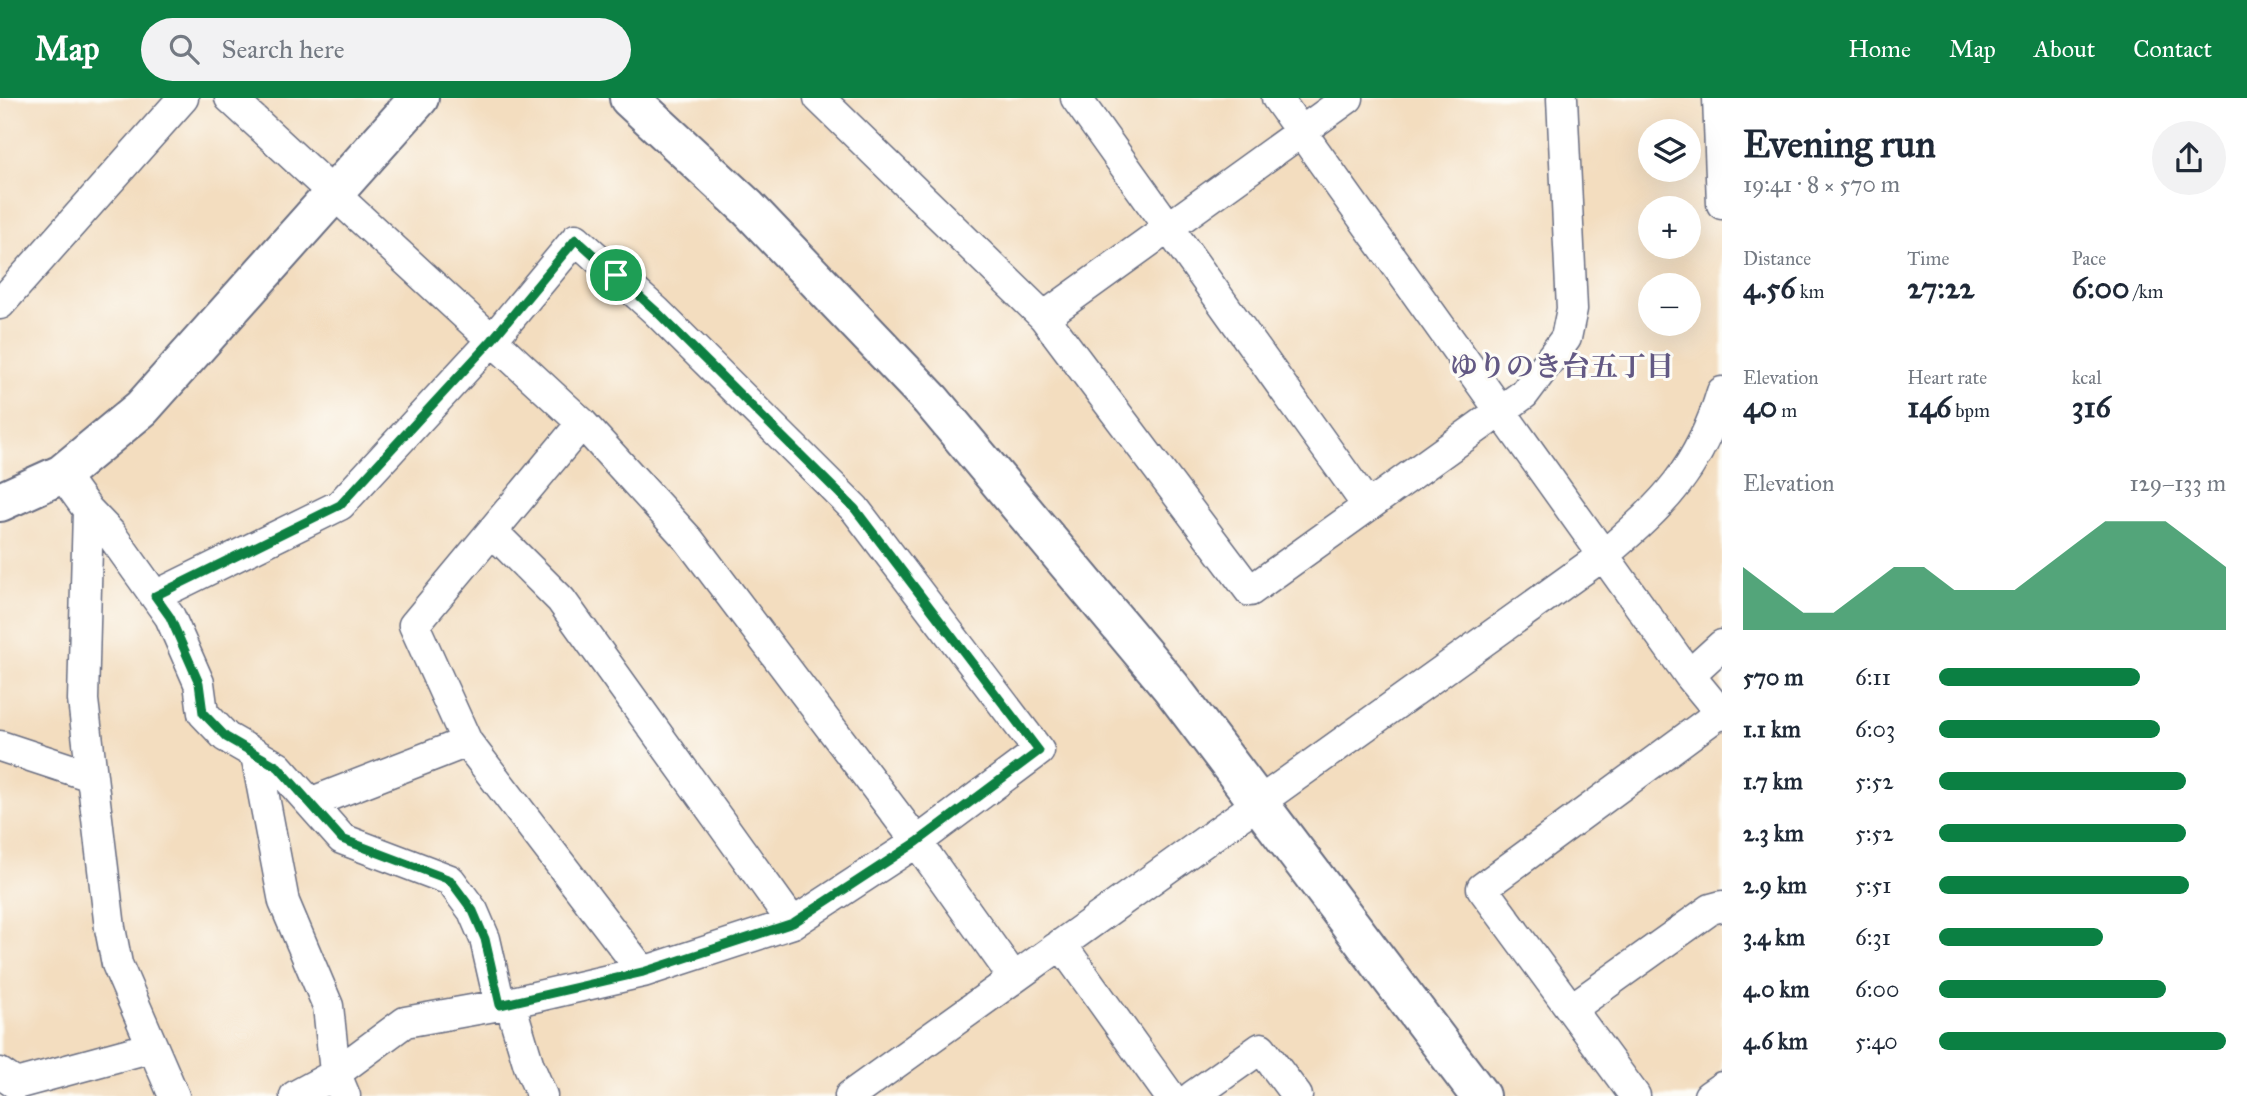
<!DOCTYPE html>
<meta charset="utf-8">
<style>
:root{--surface:#fff;--page:#f2f2f3;--text:#1f2937;--muted:#747a83;--accent:#0b8043}
body{margin:0;font-family:"IM FELL Great Primer","Noto Serif JP",serif;background:var(--page);color:var(--text);height:100vh;display:flex;flex-direction:column;font-size:26px;white-space:nowrap}
*{box-sizing:border-box;margin:0}
p{font-size:23px;color:var(--muted)}
.icon{flex:none;width:38px;height:38px;fill:none;stroke:currentColor;stroke-width:2;stroke-linecap:round;stroke-linejoin:round}
.map{position:relative;flex:1;overflow:hidden}
.details{display:flex;flex-direction:column;background:var(--surface);width:525px}
.details>*{flex:none}
.fabs{position:absolute;left:1638px;top:21px;display:grid;gap:14px}
.fabs a{display:grid;place-items:center;width:63px;height:63px;border-radius:50%;background:var(--surface);box-shadow:0 7px 28px #0002;font-size:35px}
.pin{position:absolute;display:grid;place-items:center;width:60px;height:60px;color:#fff;margin:-30px;border:4px solid #fff;border-radius:50%;box-shadow:0 2px 7px #0007}
.round{display:grid;place-items:center;flex:none;width:74px;height:74px;border-radius:37px;background:var(--page)}
.head{display:flex;align-items:center;justify-content:space-between;height:119px;padding:0 21px}
h1{font-size:38px;font-weight:800;line-height:52px}
.stats{display:grid;grid-template-columns:repeat(3,1fr);gap:10px;height:119px;padding:7px 21px}
.stats div{display:grid;align-content:center}
.stats b{font-size:30px;font-weight:800}
.stats small{font-size:19px;font-weight:400}
.stats p{font-size:19px}
.chart{height:196px;padding:14px 21px}
.chart p{display:flex;justify-content:space-between}
.chart svg{width:100%;height:126px;margin-top:7px;fill:var(--accent);opacity:.7}
ul{padding:0 21px;list-style:none;font-size:23px}
li{display:grid;grid-template-columns:112px 84px 1fr;align-items:center;height:52px}
li i{height:18px;border-radius:9px;background:var(--accent)}
header{display:flex;align-items:center;gap:42px;box-sizing:border-box;height:98px;padding:0 35px;background:var(--accent);color:#fff}
header strong{font-size:33px}
nav{display:flex;gap:38px;margin-inline-start:auto;font-size:24px}
.search{width:490px;height:63px;background:var(--page);display:flex;align-items:center;gap:18px;box-sizing:border-box;padding:0 24px;border-radius:38px;color:var(--muted);font-size:26px}
main{display:flex;flex:1;min-height:0}
.map>svg:first-child{display:block}
.lines{fill:none;stroke-linecap:round;stroke-linejoin:round}
.street-casing{stroke:#676c80;stroke-width:33}
.secondary-casing{stroke:#676c80;stroke-width:42}
.street{stroke:#fff;stroke-width:30}
.secondary{stroke:#fff;stroke-width:38}
.route-casing{stroke:#fff;stroke-width:14}
.route{stroke:#0b8043;stroke-width:9}
.labels{text-anchor:middle;stroke-width:6;stroke-linejoin:round;paint-order:stroke}
.neighbourhood-label{font-size:28px;font-weight:bold;fill:#635984;stroke:#fdfcf7}
</style>
<header>
<strong>Map</strong>
<div class="search"><svg class="icon" aria-label="search" viewBox="0 0 24 24"><circle cx="10" cy="10" r="6"/><path d="M15 15l6 6"/></svg>Search here</div>
<nav><a>Home</a><a>Map</a><a>About</a><a>Contact</a></nav>
</header>
<main>
<div class="map">
<svg width="1722" height="998" viewBox="0 0 1722 998">
<rect width="100%" height="100%" fill="#fdfcf7"/>
<filter id="ink" filterUnits="userSpaceOnUse"><feTurbulence type="fractalNoise" baseFrequency=".0143" numOctaves="2"/><feDisplacementMap in="SourceGraphic" scale="14" xChannelSelector="R" yChannelSelector="G"/><feConvolveMatrix kernelMatrix="1 2 1 2 8 2 1 2 1" color-interpolation-filters="sRGB"/></filter>
<filter id="wash" filterUnits="userSpaceOnUse"><feTurbulence type="fractalNoise" baseFrequency=".00686" numOctaves="4" result="noise"/><feDisplacementMap in="SourceGraphic" scale="28" xChannelSelector="R" yChannelSelector="G"/><feGaussianBlur stdDeviation="1.57" result="paint"/><feColorMatrix in="noise" values="0 0 0 0 0 0 0 0 0 0 0 0 0 0 0 0 0 1.4 0 .05"/><feComposite in="paint" operator="in"/></filter>
<g filter="url(#wash)">
<rect width="100%" height="100%" fill="#f3ddbf"/>
</g>
<g filter="url(#ink)">
<g class="lines">
<defs>
<path id="street" d="M 230,0 L 582,325 L 689,442 L 917,744 L 1014,880
M 819,0 L 1044,219 L 1250,493 L 1524,296 L 1566,240 L 1572,211 L 1562,0
M 1076,0 L 1367,407
M 1277,0 L 1689,577 L 1722,617
M 1718,0 L 1722,106
M 0,206 L 183,0
M 1044,219 L 1348,0
M 582,325 L 414,527 L 467,644 L 643,874
M 62,376 L 88,412 L 83,602 L 110,830 L 117,866 L 174,998
M 88,412 L 110,435 L 170,519 L 199,585 L 203,615 L 226,639 L 278,669 L 342,741 L 450,782 L 473,813 L 485,841 L 500,907
M 492,433 L 561,502 L 793,825
M 155,498 L 340,407 L 492,242 L 576,141 L 656,213 L 855,411 L 1039,653 L 917,744 L 793,825 L 643,874 L 500,907 L 405,924 L 332,978 L 295,998
M 1689,577 L 1722,547
M 0,648 L 91,678
M 256,657 L 284,804 L 328,908 L 335,974 L 345,998
M 310,705 L 467,644
M 1061,846 L 1170,998
M 510,905 L 529,968 L 542,998
M 1571,911 L 1711,811 L 1722,808
M 0,975 L 16,986 L 152,949
M 850,998 L 1605,456 C 1665,405 1699,371 1722,294
M 1193,998 L 1261,950 L 1297,998
M 1635,998 L 1482,790 L 1720,615
M 1709,998 L 1722,989"/>
<path id="secondary" d="M 629,0 L 748,110 L 931,302 L 1171,589 L 1480,998
M 0,404 L 62,376 L 142,310 L 419,0"/>
</defs>
<use href="#street" class="street-casing"/>
<use href="#secondary" class="secondary-casing"/>
<use href="#street" class="street"/>
<use href="#secondary" class="secondary"/>
</g>
</g>
<g class="lines" filter="url(#ink)">
<defs>
<path id="route" d="M 576,141 L 656,213 L 855,411 L 1039,653 L 917,744 L 793,825 L 643,874 L 500,907 L 485,841 L 473,813 L 450,782 L 342,741 L 278,669 L 226,639 L 203,615 L 199,585 L 170,519 L 155,498 L 340,407 L 492,242 Z"/>
</defs>
<use href="#route" class="route-casing"/>
<use href="#route" class="route"/>
</g>
<g class="labels">
<g class="neighbourhood-label">
<text x="1562" y="278">ゆりのき台五丁目</text>
</g>
</g>
</svg>
<div class="fabs">
<a><svg class="icon" aria-label="layers" viewBox="0 0 24 24"><path d="M12 4l9 5-9 5-9-5zM3 14l9 5 9-5"/></svg></a>
<a>+</a>
<a>−</a>
</div>
<div class="pin" style="left:616px;top:177px;background:#1e9e55"><svg class="icon" aria-label="arrive" viewBox="0 0 24 24"><path d="M6 21V4h12l-3 4 3 4H6"/></svg></div>
</div>
<section class="details">
<div class="head"><div><h1>Evening run</h1><p>19:41 · 8 × 570 m</p></div><a class="round"><svg class="icon" aria-label="share" viewBox="0 0 24 24"><path d="M12 15V3M7 8l5-5 5 5M5 13v7h14v-7"/></svg></a></div>
<div class="stats">
<div><p>Distance</p><b>4.56<small> km</small></b></div>
<div><p>Time</p><b>27:22</b></div>
<div><p>Pace</p><b>6:00<small> /km</small></b></div>
</div>
<div class="stats">
<div><p>Elevation</p><b>40<small> m</small></b></div>
<div><p>Heart rate</p><b>146<small> bpm</small></b></div>
<div><p>kcal</p><b>316</b></div>
</div>
<div class="chart"><p><span>Elevation</span>129–133 m</p>
<svg viewBox="0 0 160 44" preserveAspectRatio="none"><path d="M0 44V22L10 30L20 38L30 38L40 30L50 22L60 22L70 30L80 30L90 30L100 22L110 14L120 6L130 6L140 6L150 14L160 22V44z"/></svg>
</div>
<ul>
<li><b>570 m</b>6:11<i style="width:70%"></i></li>
<li><b>1.1 km</b>6:03<i style="width:77%"></i></li>
<li><b>1.7 km</b>5:52<i style="width:86%"></i></li>
<li><b>2.3 km</b>5:52<i style="width:86%"></i></li>
<li><b>2.9 km</b>5:51<i style="width:87%"></i></li>
<li><b>3.4 km</b>6:31<i style="width:57%"></i></li>
<li><b>4.0 km</b>6:00<i style="width:79%"></i></li>
<li><b>4.6 km</b>5:40<i style="width:100%"></i></li>
</ul>
</section>
</main>
